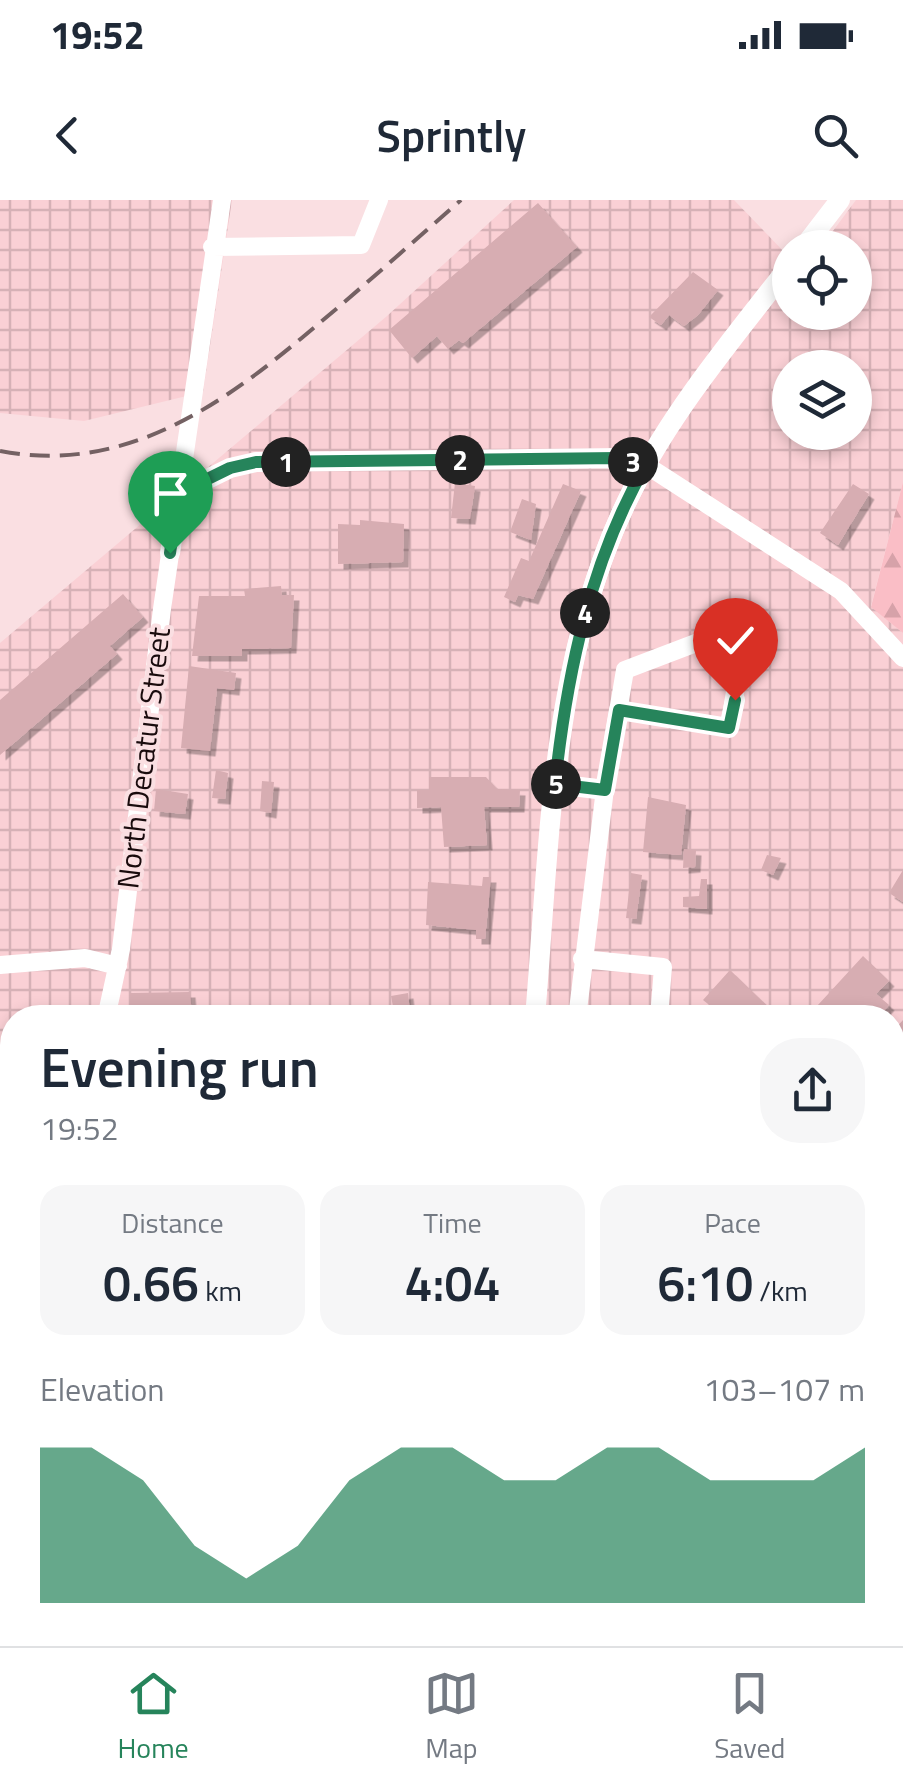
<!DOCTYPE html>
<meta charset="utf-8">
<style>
:root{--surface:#fff;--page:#f6f6f7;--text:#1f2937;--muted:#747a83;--line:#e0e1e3;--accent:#26845b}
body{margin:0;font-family:"Titillium Web",sans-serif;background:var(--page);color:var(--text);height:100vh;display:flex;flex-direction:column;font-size:38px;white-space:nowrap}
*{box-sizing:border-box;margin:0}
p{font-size:32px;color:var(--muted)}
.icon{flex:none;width:55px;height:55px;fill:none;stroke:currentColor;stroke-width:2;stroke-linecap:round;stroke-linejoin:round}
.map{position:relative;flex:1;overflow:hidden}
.sheet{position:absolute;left:0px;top:805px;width:905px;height:642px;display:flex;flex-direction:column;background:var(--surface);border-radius:40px 40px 0 0;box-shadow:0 5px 15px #0003}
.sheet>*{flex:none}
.controls{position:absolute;left:772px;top:30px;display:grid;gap:20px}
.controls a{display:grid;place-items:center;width:100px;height:100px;border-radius:50%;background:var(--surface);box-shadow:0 5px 15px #0003;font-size:50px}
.pin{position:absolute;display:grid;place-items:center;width:85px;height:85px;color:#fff;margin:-102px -42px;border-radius:50% 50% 50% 0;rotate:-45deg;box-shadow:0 0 10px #0007}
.pin .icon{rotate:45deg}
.km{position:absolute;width:50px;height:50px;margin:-25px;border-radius:50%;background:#222;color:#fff;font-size:28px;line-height:50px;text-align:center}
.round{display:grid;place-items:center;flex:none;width:105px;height:105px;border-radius:40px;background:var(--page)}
.overview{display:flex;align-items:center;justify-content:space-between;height:170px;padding:0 40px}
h1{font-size:55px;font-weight:600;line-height:75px}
.metrics{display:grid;grid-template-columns:repeat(3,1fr);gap:15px;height:170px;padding:10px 40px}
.metrics div{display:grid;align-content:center;border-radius:25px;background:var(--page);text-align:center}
.metrics b{font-size:50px;font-weight:600}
.metrics small{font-size:28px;font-weight:400}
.metrics p{font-size:28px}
.chart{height:280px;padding:20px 40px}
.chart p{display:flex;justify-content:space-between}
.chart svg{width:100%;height:180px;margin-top:10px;fill:var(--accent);opacity:.7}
.status{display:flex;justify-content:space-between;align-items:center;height:70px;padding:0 50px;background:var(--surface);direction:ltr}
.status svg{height:28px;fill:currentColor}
header{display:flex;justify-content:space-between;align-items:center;height:130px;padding:0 40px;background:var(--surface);font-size:45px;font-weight:600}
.menu{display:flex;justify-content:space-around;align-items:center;height:140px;border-top:2px solid var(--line);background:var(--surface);font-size:28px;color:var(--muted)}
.menu a{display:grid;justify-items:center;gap:5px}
.menu .on{color:var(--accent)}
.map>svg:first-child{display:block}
.industrial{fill:url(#industrial-grid);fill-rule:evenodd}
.forest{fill:url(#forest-firs)}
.cemetery{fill:url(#cemetery-stones)}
.building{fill:#d7adb2;filter:url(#shadow)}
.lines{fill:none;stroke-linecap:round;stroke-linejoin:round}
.minor{stroke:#fff;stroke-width:18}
.major{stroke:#fff;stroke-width:20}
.rail{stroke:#746163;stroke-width:4;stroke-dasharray:20 10;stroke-linecap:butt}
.route-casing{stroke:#fff;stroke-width:20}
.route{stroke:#26845b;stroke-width:12}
.labels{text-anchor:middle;stroke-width:8;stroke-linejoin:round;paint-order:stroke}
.street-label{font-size:30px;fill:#190b0d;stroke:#fadfe2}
</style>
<div class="status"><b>19:52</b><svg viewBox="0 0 49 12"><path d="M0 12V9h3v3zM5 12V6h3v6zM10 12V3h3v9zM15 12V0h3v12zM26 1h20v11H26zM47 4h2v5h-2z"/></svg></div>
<header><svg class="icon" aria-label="back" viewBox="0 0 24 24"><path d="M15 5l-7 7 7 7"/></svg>Sprintly<svg class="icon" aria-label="search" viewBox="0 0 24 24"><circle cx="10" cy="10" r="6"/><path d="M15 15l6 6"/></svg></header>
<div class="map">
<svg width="903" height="1446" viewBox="0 0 903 1446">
<defs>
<pattern id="industrial-grid" width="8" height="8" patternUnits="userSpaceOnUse" patternTransform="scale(2.5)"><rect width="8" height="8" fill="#fad0d5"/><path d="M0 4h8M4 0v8" fill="none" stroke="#d6b1b6"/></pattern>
<pattern id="forest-firs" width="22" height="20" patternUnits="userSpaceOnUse" patternTransform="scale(2.5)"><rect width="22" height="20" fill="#fabec6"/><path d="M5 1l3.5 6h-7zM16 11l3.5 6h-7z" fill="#d6a2a9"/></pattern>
<pattern id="cemetery-stones" width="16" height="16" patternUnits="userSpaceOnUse" patternTransform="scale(2.5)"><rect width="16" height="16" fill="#fabec6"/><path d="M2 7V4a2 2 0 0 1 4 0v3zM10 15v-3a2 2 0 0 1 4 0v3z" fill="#d6a2a9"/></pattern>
<filter id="shadow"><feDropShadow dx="5.5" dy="5.5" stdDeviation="0" flood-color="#0004"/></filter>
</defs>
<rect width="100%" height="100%" fill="#fadfe2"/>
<path class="industrial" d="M 0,0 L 232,0 L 203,192 L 84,221 L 0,213 Z
M 514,0 L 734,0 L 790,58 L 790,112 L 855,112 L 855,48 L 821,47 L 856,0 L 903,0 L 903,282 L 871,406 L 903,433 L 903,1036 L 893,1038 L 892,818 L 12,818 L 12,1278 L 0,1281 L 0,443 L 387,116 ZM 790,168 L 855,168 L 855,232 L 790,232 Z"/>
<path class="forest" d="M 903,282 L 903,433 L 871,407 Z
M 903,1036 L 903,1089 L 893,1089 L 893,1038 Z
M 12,1278 L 12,1349 L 2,1350 L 0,1408 L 0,1281 Z"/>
<path class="cemetery" d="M 893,1089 L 903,1089 L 903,1398 L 893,1391 Z
M 893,1426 L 903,1433 L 903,1446 L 516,1446 L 516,1435 L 892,1435 Z"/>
<path class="building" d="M 538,3 L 577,47 L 463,143 L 459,140 L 448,149 L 437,136 L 412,158 L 389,130 Z
M 693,72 L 718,90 L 698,115 L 684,126 L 669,115 L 661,125 L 649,117 Z
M 455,283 L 475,286 L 470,319 L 451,318 Z
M 563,284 L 581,291 L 533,399 L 518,395 L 515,402 L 504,397 L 521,358 L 529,361 Z
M 853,284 L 869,294 L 838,345 L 820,333 Z
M 522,299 L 536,304 L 531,340 L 510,332 Z
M 360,320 L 404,324 L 403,362 L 338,364 L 338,324 L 360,325 Z
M 281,386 L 282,395 L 294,395 L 291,448 L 242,449 L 242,456 L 192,456 L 199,396 L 245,396 L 244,389 Z
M 123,394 L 143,417 L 110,446 L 117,454 L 0,555 L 0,500 Z
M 189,466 L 236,473 L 234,490 L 217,488 L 210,551 L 181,548 Z
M 216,570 L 228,573 L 225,599 L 212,598 Z
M 429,577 L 486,577 L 497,589 L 520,590 L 519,607 L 484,607 L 487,645 L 444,647 L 441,607 L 417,608 L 417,590 L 429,590 Z
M 262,581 L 274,582 L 271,613 L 260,611 Z
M 156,589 L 188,594 L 185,614 L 154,611 Z
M 648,597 L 686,605 L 681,655 L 643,652 Z
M 684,649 L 696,650 L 695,667 L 683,668 Z
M 767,655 L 781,658 L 773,675 L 761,670 Z
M 903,670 L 903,702 L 889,693 Z
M 631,673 L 642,675 L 636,719 L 626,718 Z
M 483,677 L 491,677 L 485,739 L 476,739 L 476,730 L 426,725 L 428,682 L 482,686 Z
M 701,679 L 707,679 L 707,709 L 683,707 L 683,697 L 699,696 Z
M 863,756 L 889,781 L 876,794 L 889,805 L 878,818 L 806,818 Z
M 730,770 L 780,818 L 705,818 L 713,808 L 703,800 Z
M 190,792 L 192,816 L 130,815 L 130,793 Z
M 408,793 L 410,812 L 394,812 L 391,796 Z
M 903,820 L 903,845 L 892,856 L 892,832 Z
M 0,899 L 12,904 L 12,1009 L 1,1041 Z
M 892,909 L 903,910 L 903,937 L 892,937 Z"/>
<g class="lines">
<path class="minor" d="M 212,47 L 361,45 L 379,0
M 179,293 L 230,268 L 256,262 L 618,259 L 646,265 L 841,391 L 903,458
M 555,584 L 605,589 L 577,818
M 605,589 L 625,470 L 730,430 L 745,432 L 729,528 L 619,510
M 582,759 L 663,767 L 659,818
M 0,765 L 85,758 L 118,766
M 106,818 L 121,749 L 162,409 L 222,0
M 445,818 L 535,814
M 892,1027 L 903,1025
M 0,1103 L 12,1081
M 892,1191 L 903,1191
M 892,1257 L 903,1257
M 0,1276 L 12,1273
M 892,1370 L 903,1377
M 142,1435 L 143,1446
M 221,1435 L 222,1446
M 577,1435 L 577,1446
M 634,1435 L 634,1446
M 680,1435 L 692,1446
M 0,1442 L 33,1435"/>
<path class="major" d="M 803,48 L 840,0
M 535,818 C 550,641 550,451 633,289 C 674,208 735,136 790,65
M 500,1435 L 500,1446"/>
<path class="rail" d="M 0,251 C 127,275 225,203 316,126 C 365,85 413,42 461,0"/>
</g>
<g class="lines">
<defs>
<path id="route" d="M 170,353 L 179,293 L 230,268 L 256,262 L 618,258 L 646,265 C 590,362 567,473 555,584 L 605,590 L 619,510 L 729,528 L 735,500"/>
</defs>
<use href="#route" class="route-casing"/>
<use href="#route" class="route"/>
</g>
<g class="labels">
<g class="street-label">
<text transform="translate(144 558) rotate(-83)" y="10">North Decatur Street</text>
</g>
</g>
</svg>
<div class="controls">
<a><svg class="icon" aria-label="locate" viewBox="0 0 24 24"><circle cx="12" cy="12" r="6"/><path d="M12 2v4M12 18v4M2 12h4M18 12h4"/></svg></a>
<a><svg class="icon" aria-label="layers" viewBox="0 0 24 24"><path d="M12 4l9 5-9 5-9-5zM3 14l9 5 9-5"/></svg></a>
</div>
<div class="pin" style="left:170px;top:353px;background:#1e9e55"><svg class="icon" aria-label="arrive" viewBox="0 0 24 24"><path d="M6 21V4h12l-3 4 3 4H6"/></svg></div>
<div class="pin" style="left:735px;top:500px;background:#d93025"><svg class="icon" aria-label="check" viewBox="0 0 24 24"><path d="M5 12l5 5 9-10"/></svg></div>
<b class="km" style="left:286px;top:262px">1</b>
<b class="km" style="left:460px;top:260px">2</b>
<b class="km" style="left:633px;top:262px">3</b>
<b class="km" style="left:585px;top:413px">4</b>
<b class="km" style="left:556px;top:584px">5</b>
<section class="sheet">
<div class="overview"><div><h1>Evening run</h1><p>19:52</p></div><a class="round"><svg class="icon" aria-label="share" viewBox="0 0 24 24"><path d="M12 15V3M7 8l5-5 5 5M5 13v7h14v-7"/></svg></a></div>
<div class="metrics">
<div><p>Distance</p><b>0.66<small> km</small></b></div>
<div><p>Time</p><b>4:04</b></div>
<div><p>Pace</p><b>6:10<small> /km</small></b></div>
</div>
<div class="chart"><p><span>Elevation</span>103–107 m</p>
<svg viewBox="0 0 160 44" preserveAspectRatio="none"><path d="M0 44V6L10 6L20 14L30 30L40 38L50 30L60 14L70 6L80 6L90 14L100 14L110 6L120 6L130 14L140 14L150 14L160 6V44z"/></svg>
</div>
</section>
</div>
<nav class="menu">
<a class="on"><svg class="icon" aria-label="home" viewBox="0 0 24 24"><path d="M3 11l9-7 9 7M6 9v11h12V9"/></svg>Home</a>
<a><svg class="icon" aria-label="map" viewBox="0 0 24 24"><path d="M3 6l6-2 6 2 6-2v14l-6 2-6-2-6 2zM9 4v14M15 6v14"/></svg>Map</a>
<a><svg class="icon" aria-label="saved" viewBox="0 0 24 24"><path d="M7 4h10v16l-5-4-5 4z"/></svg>Saved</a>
</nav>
